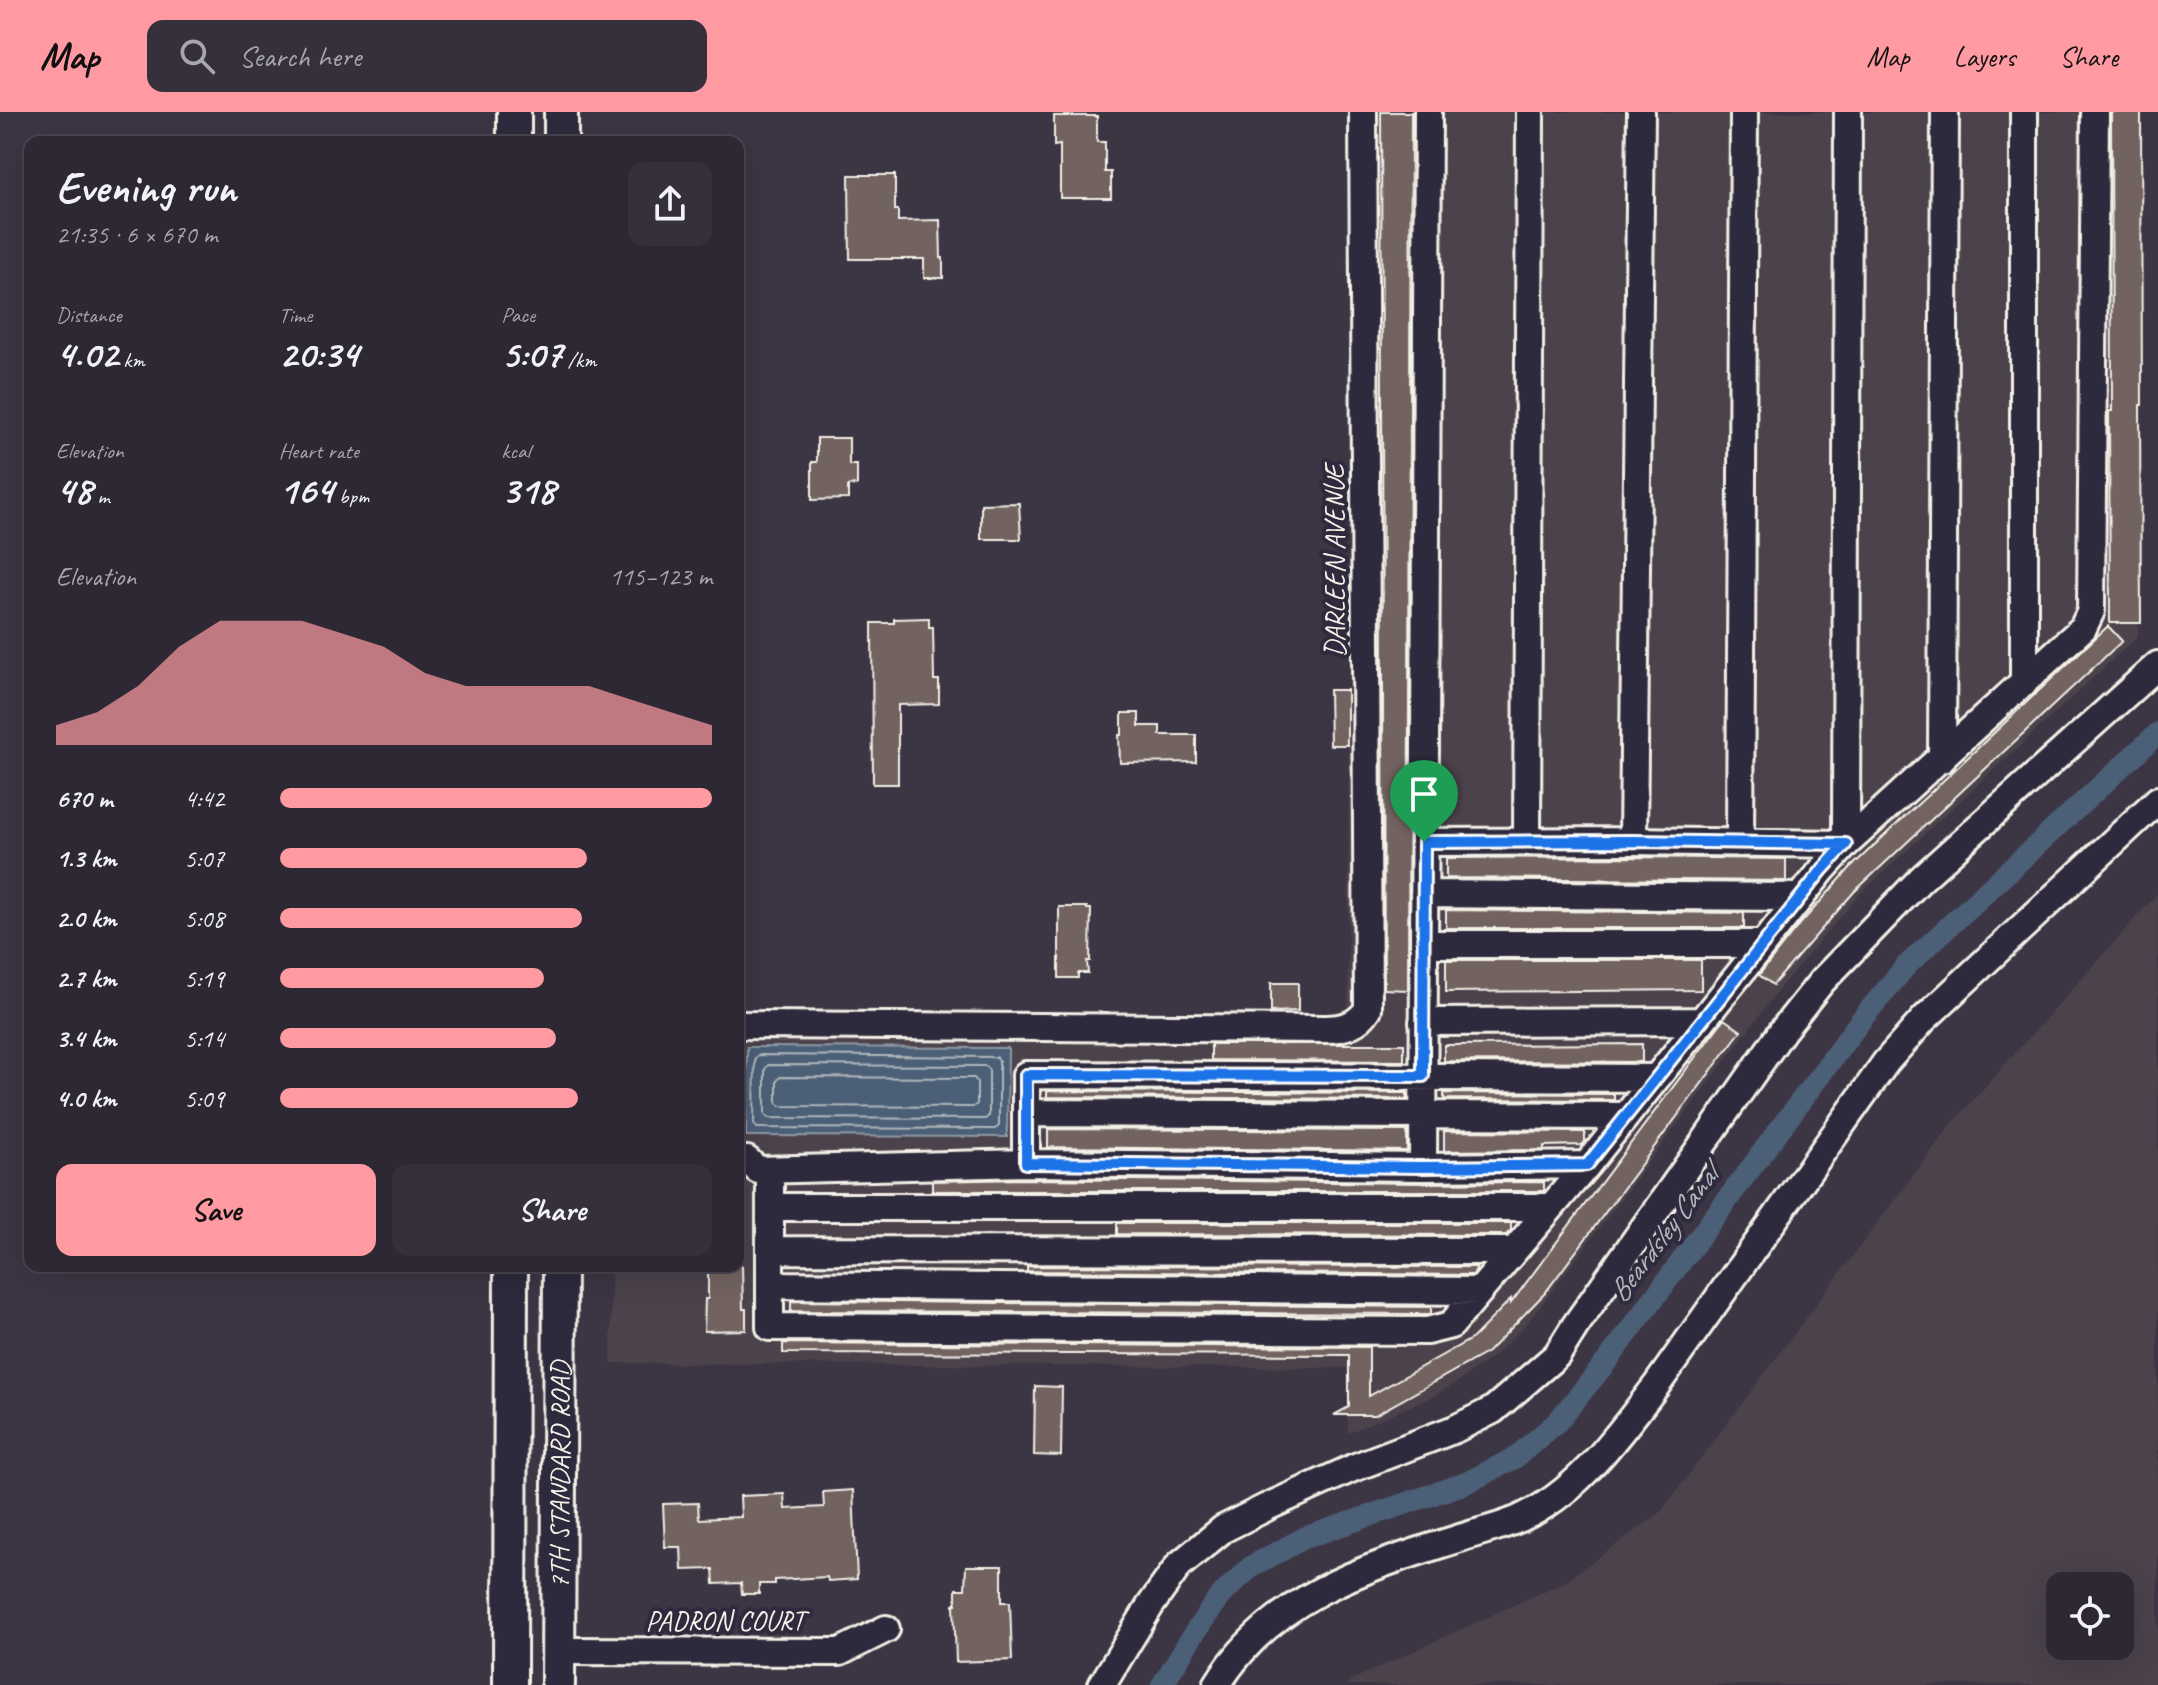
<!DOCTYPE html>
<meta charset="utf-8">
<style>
:root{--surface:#2d2833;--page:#35303b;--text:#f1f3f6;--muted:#a7a6ac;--line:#48444e;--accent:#ff9aa2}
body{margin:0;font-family:Caveat,sans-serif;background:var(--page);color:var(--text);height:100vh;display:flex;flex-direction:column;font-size:30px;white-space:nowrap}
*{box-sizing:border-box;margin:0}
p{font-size:26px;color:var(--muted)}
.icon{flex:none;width:44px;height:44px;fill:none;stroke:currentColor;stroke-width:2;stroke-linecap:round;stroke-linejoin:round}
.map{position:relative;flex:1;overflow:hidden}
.side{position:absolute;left:24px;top:24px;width:720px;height:1136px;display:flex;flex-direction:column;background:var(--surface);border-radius:16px;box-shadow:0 8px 32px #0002,0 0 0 2px var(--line)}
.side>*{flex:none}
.controls{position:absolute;left:2046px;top:1460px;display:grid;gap:16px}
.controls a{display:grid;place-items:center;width:88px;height:88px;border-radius:16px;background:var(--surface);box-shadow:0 8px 32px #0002,0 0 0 2px var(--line);font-size:40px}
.pin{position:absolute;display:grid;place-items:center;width:68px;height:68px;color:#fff;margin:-82px -34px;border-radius:50% 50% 50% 0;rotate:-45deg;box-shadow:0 0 8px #0007}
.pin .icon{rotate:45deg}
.round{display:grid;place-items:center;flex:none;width:84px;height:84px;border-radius:16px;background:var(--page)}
.headline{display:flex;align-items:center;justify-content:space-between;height:136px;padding:0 32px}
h1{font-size:44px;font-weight:700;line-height:60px}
.figures{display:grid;grid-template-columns:repeat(3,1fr);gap:12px;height:136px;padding:8px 32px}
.figures div{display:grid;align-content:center}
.figures b{font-size:40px;font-weight:700}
.figures small{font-size:22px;font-weight:400}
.figures p{font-size:22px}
.chart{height:224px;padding:16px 32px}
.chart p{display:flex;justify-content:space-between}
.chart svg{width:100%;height:144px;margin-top:8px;fill:var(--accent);opacity:.7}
.action{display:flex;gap:16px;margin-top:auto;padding:16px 32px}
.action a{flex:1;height:92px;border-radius:16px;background:var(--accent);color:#111;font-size:32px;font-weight:700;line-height:92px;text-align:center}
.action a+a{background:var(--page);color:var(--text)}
ul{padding:0 32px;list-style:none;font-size:26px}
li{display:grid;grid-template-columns:128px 96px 1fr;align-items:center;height:60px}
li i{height:20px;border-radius:10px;background:var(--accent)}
header{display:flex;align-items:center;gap:48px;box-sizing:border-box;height:112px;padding:0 40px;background:var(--accent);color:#111}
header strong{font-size:38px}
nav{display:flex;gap:44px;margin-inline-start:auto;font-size:28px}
.search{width:560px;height:72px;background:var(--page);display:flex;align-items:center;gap:20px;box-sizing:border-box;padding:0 28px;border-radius:16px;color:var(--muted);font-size:30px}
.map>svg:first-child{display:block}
.built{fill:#4c434c;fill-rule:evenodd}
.water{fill:#4c5f77;stroke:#8f99a4;stroke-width:2}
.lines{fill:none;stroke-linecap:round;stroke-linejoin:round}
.shore{stroke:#b1b7bb;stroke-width:2}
.canal{stroke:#4c5f77;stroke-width:22}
.building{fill:#726360;stroke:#f4f1e8;stroke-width:2}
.minor-casing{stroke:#f4f1e8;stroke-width:32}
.major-casing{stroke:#f4f1e8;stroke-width:38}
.minor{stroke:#2f2a3d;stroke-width:26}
.major{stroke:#2f2a3d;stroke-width:32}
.route-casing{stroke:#fff;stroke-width:16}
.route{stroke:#1a73e8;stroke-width:10}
.labels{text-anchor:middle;stroke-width:8;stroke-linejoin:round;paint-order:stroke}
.street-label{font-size:28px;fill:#f4f1e8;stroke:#2f2a3d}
.water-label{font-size:30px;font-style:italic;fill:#b1b7bb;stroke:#2f2a3d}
</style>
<header>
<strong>Map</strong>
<div class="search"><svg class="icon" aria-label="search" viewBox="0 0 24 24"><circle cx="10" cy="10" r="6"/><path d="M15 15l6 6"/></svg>Search here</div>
<nav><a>Map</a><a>Layers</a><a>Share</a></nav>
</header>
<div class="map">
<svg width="2158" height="1573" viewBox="0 0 2158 1573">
<rect width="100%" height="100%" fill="#3c3544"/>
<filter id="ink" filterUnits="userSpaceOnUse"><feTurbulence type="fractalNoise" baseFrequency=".0125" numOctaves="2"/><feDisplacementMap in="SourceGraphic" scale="16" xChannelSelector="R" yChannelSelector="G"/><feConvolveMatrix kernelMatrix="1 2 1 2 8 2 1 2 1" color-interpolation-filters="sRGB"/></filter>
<g filter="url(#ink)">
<path class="built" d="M 1351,0 L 2139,0 L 2138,524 L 1860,782 L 1783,872 L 1529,1209 L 1495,1243 L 1455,1272 L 1433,1284 L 1348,1321 L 1347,1256 L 611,1251 L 611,1154 L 738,1154 L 738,915 L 1348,913 Z
M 2158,781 L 2158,1573 L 1345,1573 L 1351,1568 L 1566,1469 L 1660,1401 L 1950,1014 ZM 2060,1474 L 2120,1474 L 2120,1534 L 2060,1534 Z"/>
<path class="water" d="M 747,935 L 1008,936 L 1007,1025 L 746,1024 Z"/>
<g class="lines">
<path class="shore" d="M 758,943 L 997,945 L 999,948 L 999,1014 L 995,1017 L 757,1016 L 754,1012 L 755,947 Z
M 768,953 L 986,954 L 989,958 L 989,1004 L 985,1007 L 768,1006 L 765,1002 L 765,957 Z
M 780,965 L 974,966 L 977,970 L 977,992 L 973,995 L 780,994 L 777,990 L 777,969 Z"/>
<path class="canal" d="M 1162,1573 L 1193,1523 L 1220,1484 L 1252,1454 L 1304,1426 L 1466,1371 L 1515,1346 L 1557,1310 L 1608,1248 L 1861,908 L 1906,854 L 2158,621"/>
</g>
<path class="building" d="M 1381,0 L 1411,0 L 1408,878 L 1384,877 Z
M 2111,0 L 2141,0 L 2142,293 L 2140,293 L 2141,511 L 2110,511 L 2109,299 L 2112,299 Z
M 1054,4 L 1097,4 L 1097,30 L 1105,30 L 1105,60 L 1111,60 L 1111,86 L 1060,86 L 1060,33 L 1054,34 Z
M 849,63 L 895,63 L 895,98 L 898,98 L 898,109 L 940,108 L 941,146 L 943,146 L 943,166 L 924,166 L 924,147 L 850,147 Z
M 817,326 L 849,326 L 849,353 L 857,353 L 857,373 L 848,374 L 848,387 L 812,388 L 812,350 L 817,350 Z
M 1019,391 L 1021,427 L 981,427 L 981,392 Z
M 929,506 L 929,515 L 933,515 L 934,568 L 939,568 L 939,592 L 898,593 L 898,672 L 873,672 L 872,511 L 894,511 L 894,507 Z
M 2108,514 L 2122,529 L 1854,780 L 1773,873 L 1759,863 L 1794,819 L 1851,755 Z
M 1329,578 L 1347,578 L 1347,633 L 1330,633 Z
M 1122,601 L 1139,601 L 1139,614 L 1160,614 L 1160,623 L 1196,623 L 1196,650 L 1120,651 L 1119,623 L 1122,623 Z
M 1633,745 L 1786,747 L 1786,769 L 1446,766 L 1446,746 Z
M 1059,795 L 1087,795 L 1087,797 L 1091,797 L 1090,849 L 1087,849 L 1088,861 L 1078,861 L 1078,866 L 1059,866 Z
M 1446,798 L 1744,801 L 1744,816 L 1446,816 Z
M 1446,848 L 1701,848 L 1701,878 L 1446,880 Z
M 1271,871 L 1298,871 L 1298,899 L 1271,900 Z
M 1724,907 L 1741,919 L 1545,1181 L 1488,1240 L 1375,1303 L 1334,1303 L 1349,1295 L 1349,1243 L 783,1241 L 783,1231 L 1369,1235 L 1369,1284 L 1473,1226 L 1511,1187 L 1511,1191 Z
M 1211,932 L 1404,932 L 1404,949 L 1211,948 Z
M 1642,932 L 1642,950 L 1444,949 L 1444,933 Z
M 1047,979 L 1407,981 L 1407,987 L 1047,985 Z
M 1444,981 L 1614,982 L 1614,988 L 1444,987 Z
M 1048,1017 L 1407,1019 L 1407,1039 L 1048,1035 Z
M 1444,1019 L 1585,1020 L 1585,1030 L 1582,1033 L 1544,1034 L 1544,1038 L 1444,1039 Z
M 1026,1067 L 1423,1071 L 1544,1070 L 1544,1079 L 932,1079 L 932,1069 Z
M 1117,1111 L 1511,1111 L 1511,1118 L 1506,1123 L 1117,1122 Z
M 708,1154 L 742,1154 L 743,1197 L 746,1197 L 746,1218 L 704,1219 L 705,1187 L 708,1187 Z
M 1027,1154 L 1477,1155 L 1473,1163 L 1027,1159 Z
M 791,1189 L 1431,1195 L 1431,1202 L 791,1199 Z
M 1035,1274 L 1062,1275 L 1061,1344 L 1034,1343 Z
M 853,1378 L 857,1467 L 828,1469 L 827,1465 L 775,1468 L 775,1472 L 759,1472 L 759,1482 L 742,1482 L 741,1471 L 714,1472 L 713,1457 L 682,1458 L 681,1435 L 665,1435 L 663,1392 L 698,1391 L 699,1407 L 741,1405 L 740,1384 L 784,1382 L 785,1397 L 824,1395 L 823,1380 Z
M 966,1454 L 1002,1454 L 1002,1490 L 1010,1490 L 1012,1548 L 956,1550 L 954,1492 L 956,1492 L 956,1477 L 965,1477 Z"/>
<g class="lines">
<defs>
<path id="minor" d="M 2024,0 L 2024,571
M 1942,647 L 1945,0
M 1527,729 L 1530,0
M 1633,729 L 1641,0
M 1424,730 L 1633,729 L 1846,732 L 1848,0
M 1740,731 L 1744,0
M 1424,782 L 1801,785
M 1424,832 L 1763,832
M 1423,910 L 1702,909
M 738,913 L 1325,917 C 1343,917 1358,913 1368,897 L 1363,0
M 1026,1001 L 1626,1004
M 738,1048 L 747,1048 L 758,1058 L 1026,1051 L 1423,1055 L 1587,1053 L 1823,757 L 1846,732 L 2083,516 L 2091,499 L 2095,0
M 1026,1051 L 1026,963 L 1656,966
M 1423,1055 L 1428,0
M 770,1058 L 770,1215 L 1427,1219 L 1451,1213 L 1587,1053
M 770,1095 L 1551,1095
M 770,1138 L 1514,1139
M 770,1173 L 1480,1179
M 558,1539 L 840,1540 L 886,1517
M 1102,1573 L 1150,1494 L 1179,1453 L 1223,1417 L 1267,1395 L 1353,1356 L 1455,1317 L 1493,1298 L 1557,1243 L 1575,1214 L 1783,918 L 1822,869 L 1921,767 L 2158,553
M 1217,1573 C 1270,1485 1365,1456 1457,1427 C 1478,1420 1501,1415 1521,1406 C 1579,1380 1618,1323 1656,1274 L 1886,950 L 1924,907 L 2158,688"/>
<g id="major">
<path d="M 514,30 L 514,0"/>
<path d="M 561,30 L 561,0"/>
<path d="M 510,1573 L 511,1154"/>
<path id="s1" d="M 558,1573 L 560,1154"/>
</g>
</defs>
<use href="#minor" class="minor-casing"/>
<use href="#major" class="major-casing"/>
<use href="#minor" class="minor"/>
<use href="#major" class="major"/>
</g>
</g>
<g class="lines" filter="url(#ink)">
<defs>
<path id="route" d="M 1633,729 L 1846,732 L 1823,757 L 1587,1053 L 1423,1055 L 1026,1051 L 1026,963 L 1423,964 L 1424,730 Z"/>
</defs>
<use href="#route" class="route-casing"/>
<use href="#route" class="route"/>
</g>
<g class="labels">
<g class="street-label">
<text transform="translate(1334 449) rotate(-90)" y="10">DARLEEN AVENUE</text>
<text dy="10" stroke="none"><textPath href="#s1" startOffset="210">7TH STANDARD ROAD</textPath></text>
<text x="725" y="1518">PADRON COURT</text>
</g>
<g class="water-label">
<text transform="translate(1663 1122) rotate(-53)" y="10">Beardsley Canal</text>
</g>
</g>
</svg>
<div class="controls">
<a><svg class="icon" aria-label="locate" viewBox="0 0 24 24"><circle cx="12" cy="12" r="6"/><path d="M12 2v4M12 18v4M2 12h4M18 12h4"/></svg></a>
</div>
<div class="pin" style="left:1424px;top:730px;background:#1e9e55"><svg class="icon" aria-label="arrive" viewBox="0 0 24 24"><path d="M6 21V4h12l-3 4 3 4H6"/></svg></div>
<section class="side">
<div class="headline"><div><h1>Evening run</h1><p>21:35 · 6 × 670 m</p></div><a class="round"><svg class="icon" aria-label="share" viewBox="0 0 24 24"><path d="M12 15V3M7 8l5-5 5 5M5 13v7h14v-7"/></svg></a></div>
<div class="figures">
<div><p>Distance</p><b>4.02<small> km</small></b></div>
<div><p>Time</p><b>20:34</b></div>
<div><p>Pace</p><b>5:07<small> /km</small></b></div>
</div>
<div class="figures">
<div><p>Elevation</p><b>48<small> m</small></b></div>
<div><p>Heart rate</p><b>164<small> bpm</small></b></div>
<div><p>kcal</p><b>318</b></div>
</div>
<div class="chart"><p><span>Elevation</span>115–123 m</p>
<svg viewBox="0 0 160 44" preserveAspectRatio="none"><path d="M0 44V38L10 34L20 26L30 14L40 6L50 6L60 6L70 10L80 14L90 22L100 26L110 26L120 26L130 26L140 30L150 34L160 38V44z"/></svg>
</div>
<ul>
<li><b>670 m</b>4:42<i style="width:100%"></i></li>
<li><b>1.3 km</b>5:07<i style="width:71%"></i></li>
<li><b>2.0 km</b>5:08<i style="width:70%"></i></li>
<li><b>2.7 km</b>5:19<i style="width:61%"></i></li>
<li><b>3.4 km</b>5:14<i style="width:64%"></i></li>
<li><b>4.0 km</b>5:09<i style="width:69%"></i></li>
</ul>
<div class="action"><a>Save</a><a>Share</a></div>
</section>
</div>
